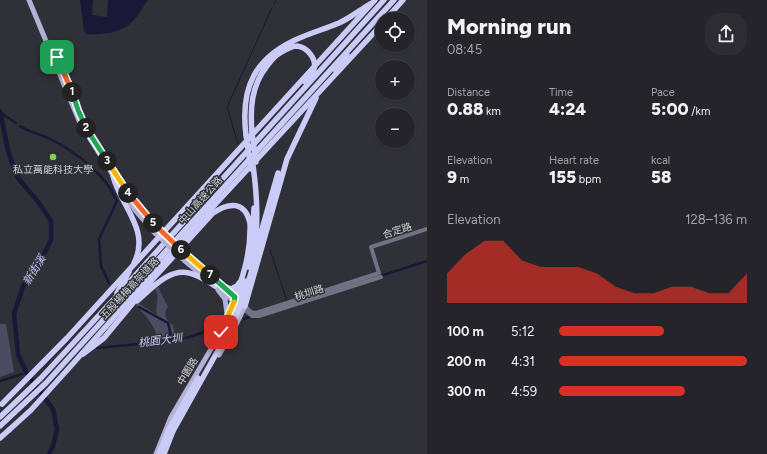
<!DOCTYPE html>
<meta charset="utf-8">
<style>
:root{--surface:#24242a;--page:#2c2c32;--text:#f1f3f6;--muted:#a3a4a8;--line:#414147;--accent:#d93025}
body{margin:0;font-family:Figtree,"Noto Sans TC",sans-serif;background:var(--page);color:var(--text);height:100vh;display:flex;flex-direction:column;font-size:15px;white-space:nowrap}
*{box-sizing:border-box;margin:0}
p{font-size:13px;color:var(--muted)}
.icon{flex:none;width:22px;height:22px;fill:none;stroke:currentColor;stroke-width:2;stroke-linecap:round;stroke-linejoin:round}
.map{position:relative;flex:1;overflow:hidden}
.drawer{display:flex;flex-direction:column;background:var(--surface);width:340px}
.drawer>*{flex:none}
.tools{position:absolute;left:375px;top:12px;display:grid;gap:8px}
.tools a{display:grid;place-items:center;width:40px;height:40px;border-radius:50%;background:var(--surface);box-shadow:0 1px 3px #0004,0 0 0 1px var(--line);font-size:20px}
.pin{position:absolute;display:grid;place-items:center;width:34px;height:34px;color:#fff;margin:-17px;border-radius:8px;box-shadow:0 2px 6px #0006}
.km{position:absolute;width:20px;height:20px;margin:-10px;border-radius:50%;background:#222;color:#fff;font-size:11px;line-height:20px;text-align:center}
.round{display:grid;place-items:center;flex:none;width:42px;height:42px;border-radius:16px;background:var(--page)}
.headline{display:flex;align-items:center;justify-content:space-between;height:68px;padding:0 20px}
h1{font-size:22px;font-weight:800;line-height:30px}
.metrics{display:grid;grid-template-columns:repeat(3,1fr);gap:6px;height:68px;padding:4px 20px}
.metrics div{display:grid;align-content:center}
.metrics b{font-size:17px;font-weight:800}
.metrics small{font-size:11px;font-weight:400}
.metrics p{font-size:11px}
.chart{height:112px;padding:8px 20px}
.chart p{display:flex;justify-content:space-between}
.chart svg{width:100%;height:72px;margin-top:4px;fill:var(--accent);opacity:.7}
ul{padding:0 20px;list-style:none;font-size:13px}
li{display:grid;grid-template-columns:64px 48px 1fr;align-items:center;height:30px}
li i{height:10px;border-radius:5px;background:var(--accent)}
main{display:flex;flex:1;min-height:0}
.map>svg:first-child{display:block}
.green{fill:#4b4b61}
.water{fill:#1a1837}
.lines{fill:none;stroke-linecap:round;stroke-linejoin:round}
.stream{stroke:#1a1837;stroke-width:1}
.canal{stroke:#1a1837;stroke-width:2.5}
.river{stroke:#1a1837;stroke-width:4.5}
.minor{stroke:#717283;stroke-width:4}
.major{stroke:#b1b2d5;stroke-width:5}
.highway{stroke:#cacbf6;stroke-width:5.5}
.major-bridge{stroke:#b1b2d5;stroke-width:5}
.highway-bridge{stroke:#cacbf6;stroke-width:5.5}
.split-1-casing{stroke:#fff;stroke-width:8}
.split-2-casing{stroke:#fff;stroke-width:8}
.split-3-casing{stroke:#fff;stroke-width:8}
.split-4-casing{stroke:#fff;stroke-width:8}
.split-5-casing{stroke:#fff;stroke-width:8}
.split-6-casing{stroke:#fff;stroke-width:8}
.split-7-casing{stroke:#fff;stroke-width:8}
.split-8-casing{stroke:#fff;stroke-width:8}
.split-9-casing{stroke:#fff;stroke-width:8}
.split-1{stroke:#f0652b;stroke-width:5}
.split-2{stroke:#22a559;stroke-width:5}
.split-3{stroke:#22a559;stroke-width:5}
.split-4{stroke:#f5b400;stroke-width:5}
.split-5{stroke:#f0652b;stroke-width:5}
.split-6{stroke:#f0652b;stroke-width:5}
.split-7{stroke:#f5b400;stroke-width:5}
.split-8{stroke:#22a559;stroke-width:5}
.split-9{stroke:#f5b400;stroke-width:5}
.poi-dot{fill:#83d04e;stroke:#303038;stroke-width:1.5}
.labels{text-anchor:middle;stroke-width:3;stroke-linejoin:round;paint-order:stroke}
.poi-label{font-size:10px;fill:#d2d2d7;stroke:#303038}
.street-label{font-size:10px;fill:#d2d2d7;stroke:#303038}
.water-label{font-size:11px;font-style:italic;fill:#c4c4f7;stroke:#303038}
</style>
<main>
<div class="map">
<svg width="427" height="454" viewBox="0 0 427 454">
<rect width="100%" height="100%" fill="#303038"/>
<path class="green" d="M 158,287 L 168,307 C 163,313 166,321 173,325 L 175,334 L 157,337 C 154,324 145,315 136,305 L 138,303 L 157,315 C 154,306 161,297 155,289 Z
M 0,324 L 6,324 L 14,372 L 0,377 Z"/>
<path class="water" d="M 80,0 L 93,0 L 92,15 L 107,17 L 108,0 L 148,0 C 143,7 139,15 133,21 C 122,33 103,35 87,34 L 84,31 Z"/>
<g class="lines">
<path class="stream" d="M 274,4 L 276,0
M 238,144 L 227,107 L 272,8
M 270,250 L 287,301"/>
<path class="canal" d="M 1,113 L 16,123
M 20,126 C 30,133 42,134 52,140 C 76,152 106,175 117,201 L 99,239 L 101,266 L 109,283
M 383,275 L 427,261
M 139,307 L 168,323 L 172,340
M 244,319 L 249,317
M 97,348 L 159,342 L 190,337 L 221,326
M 0,381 L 22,374"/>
<path class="river" d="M 0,111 L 8,151 L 18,178 L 39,203 L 51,221 L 51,240 L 36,270 L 23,286 L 14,314 L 18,354 L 26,372 L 53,409 L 57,429 L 53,446 L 49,454"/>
<path class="minor" d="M 245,306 L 251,312 L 256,313 L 379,273 L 371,247 L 427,229
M 244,309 L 252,316 L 259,316 L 381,277"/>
<path class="major" d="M 29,0 L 80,123 L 135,210 L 155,233
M 55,52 L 66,76 L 78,110 L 88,132 L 128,192 L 158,229
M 189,257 L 238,299
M 185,261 L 236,303
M 218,290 L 225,299 L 227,314
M 219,355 L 235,327 L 245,306 L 244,304
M 156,454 L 171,417 L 221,332 L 235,297"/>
<path class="highway" d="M 386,19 L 403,0
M 336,71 L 347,55
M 252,133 C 250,109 251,86 267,66 C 271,61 274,56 280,53 C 285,50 291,46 297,46 C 307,47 317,59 314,69 C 312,73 308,78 305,82
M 246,135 C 240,87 255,56 302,37 C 314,32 327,28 339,23 C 350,18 360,10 370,4
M 253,165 C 257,194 259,222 254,250
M 113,176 C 120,205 151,230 134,263
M 221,285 L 231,289 L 237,286 L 240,282
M 117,293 L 129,272
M 137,301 C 151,289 169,268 189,273 C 199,275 207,281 215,286
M 245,306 L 287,159 L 316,98
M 83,354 L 104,338 L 152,280 L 213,213 C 229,202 245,201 250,223 C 251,249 245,273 235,297
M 0,417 L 41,378 L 113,300 L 384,0
M 0,426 L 46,383 L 394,0
M 0,438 L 9,430
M 159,454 L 169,429
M 164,454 L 173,431"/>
<path class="major-bridge" d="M 158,229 L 189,257
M 155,233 L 185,261"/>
<path class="highway-bridge" d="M 252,133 L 256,162
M 246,135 L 251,169
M 248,267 L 252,248 L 254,208
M 218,343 L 235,309 L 245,281
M 2,404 L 67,338 L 375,0
M 169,429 L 198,378
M 9,430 L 31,410 L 69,368 L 197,224 L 382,24
M 173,431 L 225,338 L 239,310 L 251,273 L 258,243 L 278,173"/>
</g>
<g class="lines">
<defs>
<path id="split-1" d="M 57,57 L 72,92"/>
<path id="split-2" d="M 72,92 L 78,110 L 86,128"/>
<path id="split-3" d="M 86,128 L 107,161"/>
<path id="split-4" d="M 107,161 L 128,193"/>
<path id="split-5" d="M 128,193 L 153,223"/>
<path id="split-6" d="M 153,223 L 181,250"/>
<path id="split-7" d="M 181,250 L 210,275"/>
<path id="split-8" d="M 210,275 L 235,297 L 234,302"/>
<path id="split-9" d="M 221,332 L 234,302"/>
</defs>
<use href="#split-1" class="split-1-casing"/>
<use href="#split-2" class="split-2-casing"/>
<use href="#split-3" class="split-3-casing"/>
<use href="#split-4" class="split-4-casing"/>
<use href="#split-5" class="split-5-casing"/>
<use href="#split-6" class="split-6-casing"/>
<use href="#split-7" class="split-7-casing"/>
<use href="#split-8" class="split-8-casing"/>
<use href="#split-9" class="split-9-casing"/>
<use href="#split-1" class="split-1"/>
<use href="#split-2" class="split-2"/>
<use href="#split-3" class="split-3"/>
<use href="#split-4" class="split-4"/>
<use href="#split-5" class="split-5"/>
<use href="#split-6" class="split-6"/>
<use href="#split-7" class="split-7"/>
<use href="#split-8" class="split-8"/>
<use href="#split-9" class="split-9"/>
</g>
<circle class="poi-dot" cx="53" cy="157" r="4"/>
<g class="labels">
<g class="poi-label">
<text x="53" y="173">私立萬能科技大學</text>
</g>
<g class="street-label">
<text transform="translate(200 200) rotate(-48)" y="4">中山高速公路</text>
<text transform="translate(397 230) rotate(-18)" y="4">合定路</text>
<text transform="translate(129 288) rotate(-47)" y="4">五股楊梅高架道路</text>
<text transform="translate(309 292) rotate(-18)" y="4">桃圳路</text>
<text transform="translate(187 371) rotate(-59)" y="4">中園路</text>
</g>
<g class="water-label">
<text transform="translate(34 270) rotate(-58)" y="4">新街溪</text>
<text transform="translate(160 340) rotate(-7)" y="4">桃園大圳</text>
</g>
</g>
</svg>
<div class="tools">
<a><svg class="icon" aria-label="locate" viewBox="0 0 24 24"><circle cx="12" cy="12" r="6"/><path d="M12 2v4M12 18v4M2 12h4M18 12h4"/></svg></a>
<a>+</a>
<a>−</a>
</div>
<div class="pin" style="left:57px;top:57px;background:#1e9e55"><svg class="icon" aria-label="arrive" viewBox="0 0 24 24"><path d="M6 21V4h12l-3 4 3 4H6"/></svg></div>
<div class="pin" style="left:221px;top:332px;background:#d93025"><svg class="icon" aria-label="check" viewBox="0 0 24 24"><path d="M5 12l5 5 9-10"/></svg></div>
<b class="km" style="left:72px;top:92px">1</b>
<b class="km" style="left:86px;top:128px">2</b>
<b class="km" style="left:107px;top:161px">3</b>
<b class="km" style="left:128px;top:193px">4</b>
<b class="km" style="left:153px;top:223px">5</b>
<b class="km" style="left:181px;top:250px">6</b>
<b class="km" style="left:210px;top:275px">7</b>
</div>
<section class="drawer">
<div class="headline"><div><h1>Morning run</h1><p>08:45</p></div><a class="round"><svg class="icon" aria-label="share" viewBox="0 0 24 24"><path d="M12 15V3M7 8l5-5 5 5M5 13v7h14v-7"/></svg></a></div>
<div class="metrics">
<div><p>Distance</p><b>0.88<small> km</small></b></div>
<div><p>Time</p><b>4:24</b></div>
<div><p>Pace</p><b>5:00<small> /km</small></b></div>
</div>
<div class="metrics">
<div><p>Elevation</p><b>9<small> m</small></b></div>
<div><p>Heart rate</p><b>155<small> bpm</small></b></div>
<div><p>kcal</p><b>58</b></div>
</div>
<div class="chart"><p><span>Elevation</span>128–136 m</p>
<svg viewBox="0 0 160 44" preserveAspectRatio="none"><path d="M0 44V26L10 14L20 6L30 6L40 18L50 22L60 22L70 22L80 26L90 34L100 38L110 38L120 34L130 34L140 38L150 38L160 26V44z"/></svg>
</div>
<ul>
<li><b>100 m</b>5:12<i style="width:56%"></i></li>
<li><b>200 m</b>4:31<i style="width:100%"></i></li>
<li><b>300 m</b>4:59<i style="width:67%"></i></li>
</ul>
</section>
</main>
